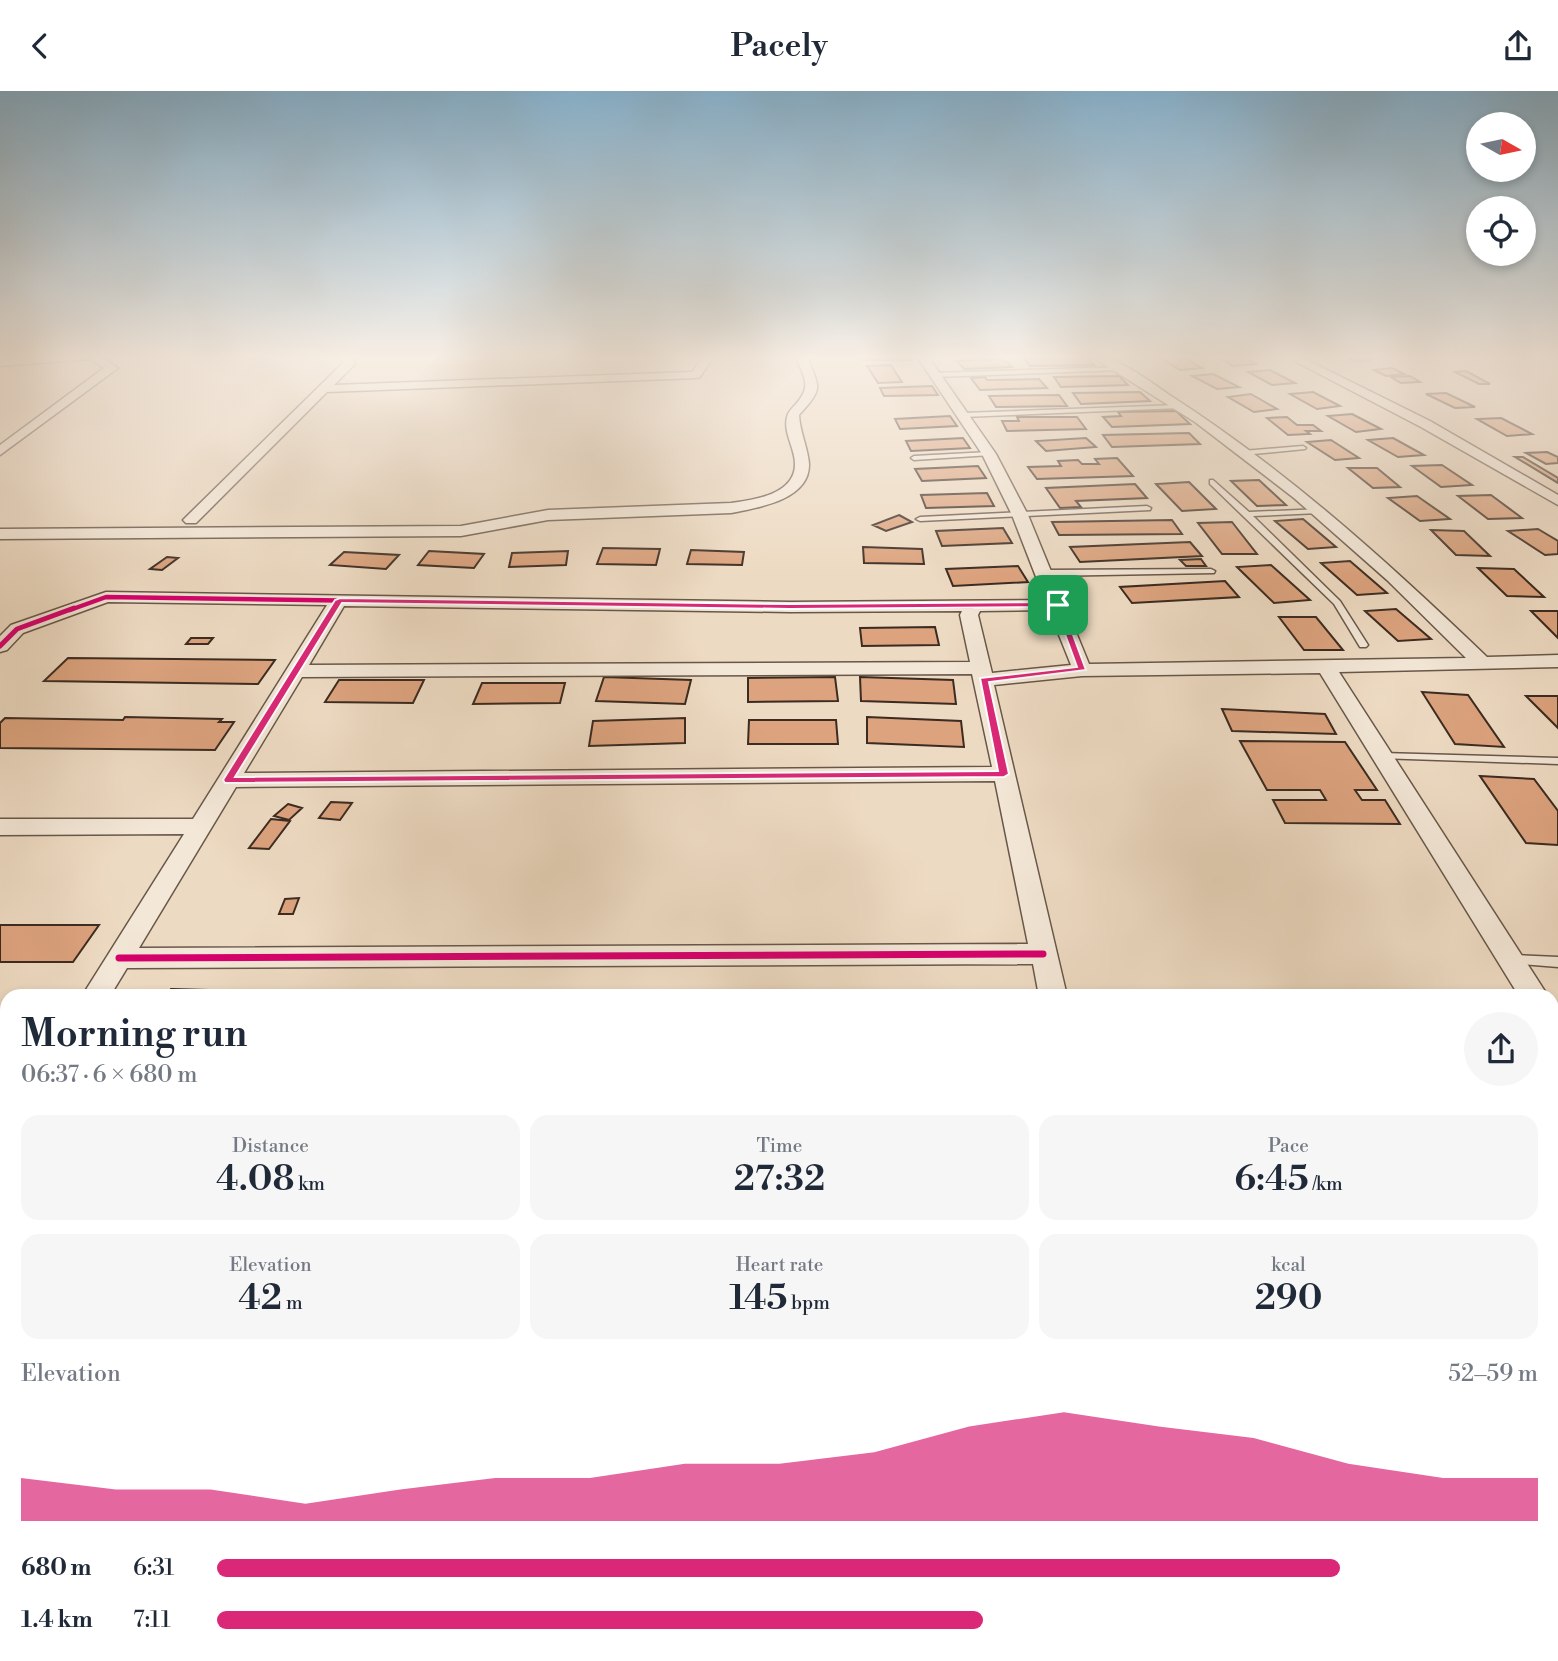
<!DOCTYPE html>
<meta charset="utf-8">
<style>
:root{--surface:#fff;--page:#f6f6f7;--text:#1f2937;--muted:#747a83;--accent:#db2777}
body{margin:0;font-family:"Libre Bodoni",serif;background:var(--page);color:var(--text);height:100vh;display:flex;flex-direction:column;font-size:26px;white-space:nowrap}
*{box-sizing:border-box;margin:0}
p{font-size:23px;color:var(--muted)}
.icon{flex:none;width:38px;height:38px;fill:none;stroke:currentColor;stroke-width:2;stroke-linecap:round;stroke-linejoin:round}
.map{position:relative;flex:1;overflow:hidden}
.side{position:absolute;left:0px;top:898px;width:1559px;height:674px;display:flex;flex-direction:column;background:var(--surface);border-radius:21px 21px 0 0;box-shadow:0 4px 10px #0003}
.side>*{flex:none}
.needle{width:46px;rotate:99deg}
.controls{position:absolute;left:1466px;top:21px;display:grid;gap:14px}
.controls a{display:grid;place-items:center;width:70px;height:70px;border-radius:50%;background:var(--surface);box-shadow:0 4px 10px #0003;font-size:35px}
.pin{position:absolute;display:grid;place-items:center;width:60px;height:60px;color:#fff;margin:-30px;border-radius:14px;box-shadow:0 4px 10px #0006}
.round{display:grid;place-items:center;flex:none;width:74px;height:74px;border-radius:37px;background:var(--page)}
.head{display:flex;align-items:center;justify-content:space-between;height:119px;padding:0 21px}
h1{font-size:38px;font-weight:600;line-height:52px}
.stats{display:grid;grid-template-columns:repeat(3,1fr);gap:10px;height:119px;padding:7px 21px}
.stats div{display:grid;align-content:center;border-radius:18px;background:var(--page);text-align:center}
.stats b{font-size:35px;font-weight:600}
.stats small{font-size:19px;font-weight:400}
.stats p{font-size:19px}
.chart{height:196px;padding:14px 21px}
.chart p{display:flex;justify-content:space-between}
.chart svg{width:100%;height:126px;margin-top:7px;fill:var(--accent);opacity:.7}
ul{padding:0 21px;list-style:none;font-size:23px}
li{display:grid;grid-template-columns:112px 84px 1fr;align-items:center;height:52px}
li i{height:18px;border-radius:9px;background:var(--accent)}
header{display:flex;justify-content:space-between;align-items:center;height:91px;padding:0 21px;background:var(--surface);font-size:32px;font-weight:600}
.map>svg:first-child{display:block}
.building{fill:#dca37e;stroke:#3b2b21;stroke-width:2}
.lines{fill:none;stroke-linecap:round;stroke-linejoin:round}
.service-casing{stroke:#685749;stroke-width:3}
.minor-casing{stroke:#685749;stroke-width:3}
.service{fill:#f3e7d7;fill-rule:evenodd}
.minor{fill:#f3e7d7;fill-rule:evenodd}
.cycleway-far2-casing{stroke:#f3e7d7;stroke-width:7}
.cycleway-far1-casing{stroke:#f3e7d7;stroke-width:9}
.cycleway-casing{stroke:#f3e7d7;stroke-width:11}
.cycleway-far2{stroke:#d6006c;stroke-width:4.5}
.cycleway-far1{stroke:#d6006c;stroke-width:5}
.cycleway{stroke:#d6006c;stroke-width:7}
.route{fill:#db2777;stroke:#fff;stroke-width:2;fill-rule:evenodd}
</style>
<header><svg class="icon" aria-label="back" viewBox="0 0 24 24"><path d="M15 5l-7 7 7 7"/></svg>Pacely<svg class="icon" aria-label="share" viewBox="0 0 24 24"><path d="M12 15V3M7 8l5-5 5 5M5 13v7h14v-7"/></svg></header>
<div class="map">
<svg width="1558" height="1570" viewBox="0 0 1558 1570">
<rect width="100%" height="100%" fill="#eddac2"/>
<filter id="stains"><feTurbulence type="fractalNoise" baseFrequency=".00286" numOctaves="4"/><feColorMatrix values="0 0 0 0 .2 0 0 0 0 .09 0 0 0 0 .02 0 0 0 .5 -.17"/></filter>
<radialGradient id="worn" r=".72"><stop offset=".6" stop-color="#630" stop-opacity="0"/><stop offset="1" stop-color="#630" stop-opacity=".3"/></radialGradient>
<path class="building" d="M 861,264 L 911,264 L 913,269 L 862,269 Z
M 1215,264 L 1240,264 L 1256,273 L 1233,275 Z
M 1340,264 L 1361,264 L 1372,269 L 1354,270 Z
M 1086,265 L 1094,274 L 1030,275 L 1023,267 Z
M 1181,265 L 1202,277 L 1180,279 L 1159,266 Z
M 1004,268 L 1012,276 L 964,278 L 957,270 Z
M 891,274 L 902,291 L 878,292 L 867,275 Z
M 1392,277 L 1404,283 L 1386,285 L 1374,279 Z
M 1270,279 L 1295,292 L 1272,294 L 1248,281 Z
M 1466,280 L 1490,293 L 1479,293 L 1455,281 Z
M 1213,283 L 1239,296 L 1217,298 L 1192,285 Z
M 1119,285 L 1128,294 L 1061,296 L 1054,286 Z
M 1410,285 L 1420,291 L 1401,292 L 1391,286 Z
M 985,286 L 987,289 L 1039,288 L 1047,297 L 980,299 L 971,287 Z
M 932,295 L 938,304 L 884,305 L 880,297 Z
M 1140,301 L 1150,310 L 1081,313 L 1073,302 Z
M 1313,301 L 1340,315 L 1317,318 L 1290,303 Z
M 1446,302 L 1475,316 L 1455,317 L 1426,303 Z
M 1251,303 L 1277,318 L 1254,321 L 1228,306 Z
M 1059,304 L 1067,315 L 996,316 L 989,305 Z
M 1176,320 L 1190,333 L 1112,336 L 1103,326 L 1121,325 L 1118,321 Z
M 1352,323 L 1381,338 L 1356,341 L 1328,325 Z
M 950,325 L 957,335 L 900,338 L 895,328 Z
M 1017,326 L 1077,326 L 1086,338 L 1007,340 L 1002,330 L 1019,330 Z
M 1287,326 L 1297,334 L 1313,334 L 1321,340 L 1306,340 L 1310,343 L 1288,344 L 1267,327 Z
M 1501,327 L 1532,343 L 1507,345 L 1477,328 Z
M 1189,342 L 1200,353 L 1112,356 L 1103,344 Z
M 963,347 L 970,357 L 911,360 L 906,350 Z
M 1086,347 L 1096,356 L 1046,360 L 1036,350 Z
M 1393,347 L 1424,364 L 1398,366 L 1368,349 Z
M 1331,349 L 1359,367 L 1335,369 L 1307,351 Z
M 1547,361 L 1558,366 L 1558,372 L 1546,373 L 1526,362 Z
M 1515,366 L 1523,366 L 1558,387 L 1558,392 Z
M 1117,367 L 1133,385 L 1037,388 L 1028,376 L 1061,375 L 1058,370 L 1078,369 L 1082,373 L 1099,373 L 1095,368 Z
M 1442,374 L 1472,394 L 1441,396 L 1412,375 Z
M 978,375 L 986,387 L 922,390 L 915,378 Z
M 1348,377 L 1377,377 L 1400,396 L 1373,397 Z
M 1259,389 L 1286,414 L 1257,415 L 1231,390 Z
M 1189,391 L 1216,418 L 1182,420 L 1156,393 Z
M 1135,393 L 1147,407 L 1076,410 L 1081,416 L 1060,417 L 1046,397 Z
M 987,402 L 994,415 L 926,417 L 921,404 Z
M 1491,404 L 1522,427 L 1488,428 L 1458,405 Z
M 1417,405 L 1450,428 L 1420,430 L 1388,407 Z
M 899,424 L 912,431 L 886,440 L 873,434 Z
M 1303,428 L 1336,456 L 1308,458 L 1275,430 Z
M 1172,429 L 1182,443 L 1059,444 L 1052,431 Z
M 1232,431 L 1257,463 L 1222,463 L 1198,432 Z
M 1003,437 L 1012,452 L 942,455 L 936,440 Z
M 1538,438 L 1558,450 L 1558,463 L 1545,464 L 1508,440 Z
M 1431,439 L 1464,440 L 1490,465 L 1456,464 Z
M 1190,451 L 1202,465 L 1080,471 L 1070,456 Z
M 863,456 L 922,458 L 924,473 L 864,472 Z
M 603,457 L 660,458 L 656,474 L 597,473 Z
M 691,459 L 744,461 L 742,474 L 687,473 Z
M 429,460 L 484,463 L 474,477 L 418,474 Z
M 568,460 L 566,474 L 509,476 L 512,462 Z
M 344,461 L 399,464 L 386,478 L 330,474 Z
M 167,466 L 178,467 L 162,479 L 150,478 Z
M 1201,468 L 1206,475 L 1186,475 L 1180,469 Z
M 1350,470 L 1387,502 L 1357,504 L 1321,472 Z
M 1271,474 L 1310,509 L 1274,512 L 1237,476 Z
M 1018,475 L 1028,491 L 953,495 L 946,478 Z
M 1478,477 L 1514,478 L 1544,506 L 1507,505 Z
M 1225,490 L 1239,506 L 1132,512 L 1120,496 Z
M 1396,518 L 1431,548 L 1398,550 L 1365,520 Z
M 1531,520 L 1558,520 L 1558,547 Z
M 1279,526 L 1316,526 L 1343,559 L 1304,559 Z
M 935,536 L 939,554 L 862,555 L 860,537 Z
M 191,547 L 213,547 L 208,553 L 186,553 Z
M 68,567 L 275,569 L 258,593 L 44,590 Z
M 604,586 L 691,589 L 685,613 L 596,610 Z
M 835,586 L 838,610 L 748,611 L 748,587 Z
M 860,586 L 953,589 L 956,613 L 861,610 Z
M 339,589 L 424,589 L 413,612 L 325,611 Z
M 482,592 L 565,592 L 560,612 L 473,613 Z
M 1422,601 L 1468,604 L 1504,656 L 1455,653 Z
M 1526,605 L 1558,605 L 1558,637 Z
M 1222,618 L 1325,623 L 1336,643 L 1232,640 Z
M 125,626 L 222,628 L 219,631 L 234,631 L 215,659 L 0,657 L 0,632 L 5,627 L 123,629 Z
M 867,626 L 961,630 L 964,656 L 867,652 Z
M 685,627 L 685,652 L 589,655 L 593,630 Z
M 749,629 L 836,629 L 838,653 L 748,653 Z
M 1240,650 L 1345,651 L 1377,699 L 1355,699 L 1362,709 L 1385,709 L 1400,733 L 1285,732 L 1273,709 L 1326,709 L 1320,699 L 1267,699 Z
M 1480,685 L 1534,688 L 1558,720 L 1558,754 L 1526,752 Z
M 331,711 L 352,712 L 340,729 L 319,727 Z
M 288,713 L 302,717 L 289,729 L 274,725 Z
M 271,728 L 290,730 L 269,758 L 249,757 Z
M 299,807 L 293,823 L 279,823 L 285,808 Z
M 0,834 L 99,834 L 73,871 L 0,871 Z
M 171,898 L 290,901 L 289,905 L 167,905 Z
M 499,899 L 497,905 L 373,905 L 375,900 Z
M 1552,984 L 1558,994 L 1558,1080 L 1552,1079 Z
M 1552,1463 L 1558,1478 L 1558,1570 L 1511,1570 L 1509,1564 L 1552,1564 Z
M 1359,1564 L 1446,1564 L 1448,1570 L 1361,1570 Z"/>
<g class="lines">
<defs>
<path id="service" d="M 1120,276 L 1122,279 L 935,286 L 932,284 L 935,282 Z
M 1178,314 L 1180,317 L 963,326 L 960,324 L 963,322 Z
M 1303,355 L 1306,357 L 1305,358 L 1243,364 L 1240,362 L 1243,360 Z
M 989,361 L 992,363 L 991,364 L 914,369 L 911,367 L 914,365 Z
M 1213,389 L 1249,421 L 1322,418 L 1323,420 L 1319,422 L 1253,425 L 1340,510 L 1368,554 L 1366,556 L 1360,556 L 1334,513 L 1210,393 L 1210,389 Z
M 1147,415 L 1151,417 L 1150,419 L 920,430 L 916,428 L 920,426 Z
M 1211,478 L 1215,480 L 1214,482 L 1045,485 L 1041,482 L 1045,479 Z
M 1382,662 L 1558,667 L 1558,673 L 1378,667 L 1377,665 L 1378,663 Z
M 1512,864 L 1558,866 L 1558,876 L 1507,872 L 1505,869 L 1507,866 Z"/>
<path id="minor" d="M 64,264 L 98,264 L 118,277 L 0,364 L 0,354 L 104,277 L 90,268 L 0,275 L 0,269 Z
M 340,264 L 350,264 L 355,273 L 334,294 L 692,281 L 704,264 L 715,264 L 700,286 L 696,287 L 327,301 L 196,432 L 186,432 L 183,429 L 186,426 L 343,272 Z
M 795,264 L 806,264 C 820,298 824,296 799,324 C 800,342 808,357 809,373 C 810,409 757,417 731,422 L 548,429 L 461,445 L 0,448 L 0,438 L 461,435 L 548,419 L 731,412 C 753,409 795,404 795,373 C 795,357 783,342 787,326 C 788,321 793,316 796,313 C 813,294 803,285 795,264 Z
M 916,264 L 927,264 L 996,363 L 1028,424 L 1089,573 L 1466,567 L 1387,489 L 1294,407 L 1195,331 L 1089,264 C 1116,264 1146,288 1168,303 C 1285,378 1387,470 1487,566 L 1558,564 L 1558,576 L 1339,581 L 1548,905 L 1519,905 L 1320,582 L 1082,585 L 994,594 L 1067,905 L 1039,905 L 1033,873 L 127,877 L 110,905 L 82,905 L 184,743 L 0,744 L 0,728 L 193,728 L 327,514 L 108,511 L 23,542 L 7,559 L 0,561 L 0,545 L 11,534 L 106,501 L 790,511 L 1045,509 L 1012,424 L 982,363 ZM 344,515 L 790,521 L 962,520 L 960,524 L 970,571 L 309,574 ZM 1049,519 L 1071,574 L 992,582 L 978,524 L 980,520 ZM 972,583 L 992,676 L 244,682 L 302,586 ZM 995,690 L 1028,853 L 139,857 L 236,696 Z
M 1283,264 L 1297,264 L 1430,330 L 1558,404 L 1558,414 L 1421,336 Z
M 1552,922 L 1558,924 L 1558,953 L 1552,951 Z
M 7,1035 L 7,1072 L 0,1075 L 0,1038 Z
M 1552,1278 L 1558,1278 L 1558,1316 L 1552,1316 Z
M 0,1285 L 7,1285 L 7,1323 L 0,1323 Z"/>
</defs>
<use href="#service" class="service-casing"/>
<use href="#minor" class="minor-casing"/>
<use href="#service" class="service"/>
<use href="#minor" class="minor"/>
<defs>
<path id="cycleway-far2" d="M 70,519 L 106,506 L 790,516 L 973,515"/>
<path id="cycleway-far1" d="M 0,555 L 17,538 L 74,517"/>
<path id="cycleway" d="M 119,867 L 1043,863"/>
</defs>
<use href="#cycleway-far2" class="cycleway-far2-casing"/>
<use href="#cycleway-far1" class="cycleway-far1-casing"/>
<use href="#cycleway" class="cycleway-casing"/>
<use href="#cycleway-far2" class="cycleway-far2"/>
<use href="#cycleway-far1" class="cycleway-far1"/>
<use href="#cycleway" class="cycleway"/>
</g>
<linearGradient id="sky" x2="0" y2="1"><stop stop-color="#88b6d4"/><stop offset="0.55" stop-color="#f7eee4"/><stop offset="1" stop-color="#f7eee4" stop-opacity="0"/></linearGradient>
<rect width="1558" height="484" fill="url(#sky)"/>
<path class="route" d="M 340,507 L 790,513 L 1058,511 L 1062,514 L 1086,579 L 989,591 L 1009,683 L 1004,686 L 225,692 L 223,689 L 335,509 ZM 342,512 L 790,518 L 1055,516 L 1077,576 L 980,587 L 998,680 L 235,686 Z"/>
<rect width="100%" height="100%" filter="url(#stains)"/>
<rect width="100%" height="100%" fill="url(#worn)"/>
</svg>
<div class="controls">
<a><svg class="needle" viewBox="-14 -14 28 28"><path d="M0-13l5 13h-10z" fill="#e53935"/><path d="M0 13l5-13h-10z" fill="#747a83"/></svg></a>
<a><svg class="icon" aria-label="locate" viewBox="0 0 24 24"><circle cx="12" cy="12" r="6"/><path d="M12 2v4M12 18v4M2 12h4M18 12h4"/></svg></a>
</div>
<div class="pin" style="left:1058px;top:514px;background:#1e9e55"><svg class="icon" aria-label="arrive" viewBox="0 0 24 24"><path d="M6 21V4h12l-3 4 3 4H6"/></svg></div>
<section class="side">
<div class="head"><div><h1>Morning run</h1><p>06:37 · 6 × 680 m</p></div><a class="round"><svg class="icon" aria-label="share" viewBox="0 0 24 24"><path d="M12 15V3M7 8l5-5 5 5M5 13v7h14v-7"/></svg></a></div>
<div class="stats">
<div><p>Distance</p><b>4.08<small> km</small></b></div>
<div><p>Time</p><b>27:32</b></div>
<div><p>Pace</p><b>6:45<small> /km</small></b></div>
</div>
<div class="stats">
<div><p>Elevation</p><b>42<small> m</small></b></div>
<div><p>Heart rate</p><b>145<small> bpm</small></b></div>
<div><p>kcal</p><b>290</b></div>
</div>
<div class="chart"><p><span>Elevation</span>52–59 m</p>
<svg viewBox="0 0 160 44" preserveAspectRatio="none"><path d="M0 44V29L10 33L20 33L30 38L40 33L50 29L60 29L70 24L80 24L90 20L100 11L110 6L120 11L130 15L140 24L150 29L160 29V44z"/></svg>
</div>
<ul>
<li><b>680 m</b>6:31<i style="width:85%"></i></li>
<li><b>1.4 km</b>7:11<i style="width:58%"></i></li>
</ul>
</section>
</div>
